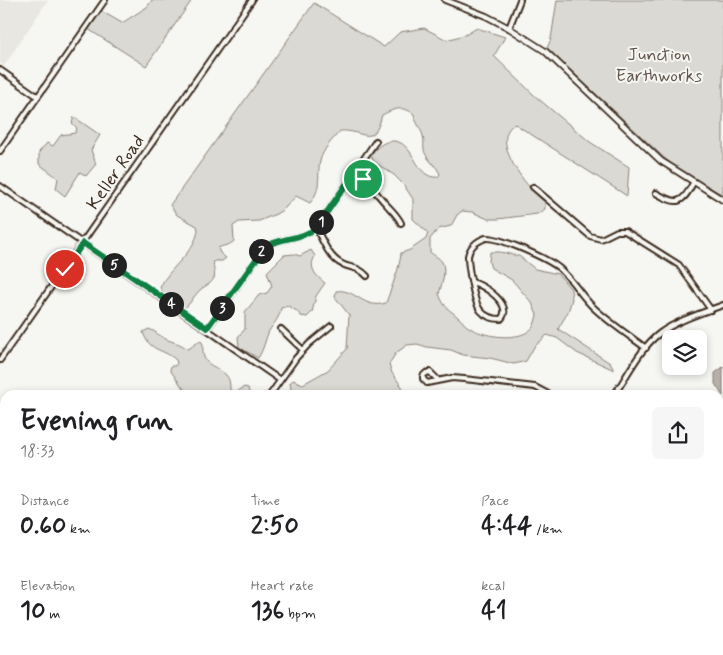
<!DOCTYPE html>
<style>
:root{--surface:#fff;--page:#f6f6f6;--text:#202124;--muted:#757577}
body{margin:0;font-family:Mynerve,sans-serif;background:var(--page);color:var(--text);height:100vh;display:flex;flex-direction:column;font-size:19px;white-space:nowrap}
*{box-sizing:border-box;margin:0}
p{font-size:16px;color:var(--muted)}
.icon{flex:none;width:28px;height:28px;fill:none;stroke:currentColor;stroke-width:2;stroke-linecap:round;stroke-linejoin:round}
.map{position:relative;flex:1;overflow:hidden}
.sheet{position:absolute;left:0px;top:390px;width:724px;height:265px;display:flex;flex-direction:column;background:var(--surface);border-radius:15px 15px 0 0;box-shadow:0 2px 8px #0003}
.sheet>*{flex:none}
.fabs{position:absolute;left:662px;top:330px;display:grid;gap:10px}
.fabs a{display:grid;place-items:center;width:45px;height:45px;border-radius:8px;background:var(--surface);box-shadow:0 2px 8px #0003;font-size:25px}
.pin{position:absolute;display:grid;place-items:center;width:42px;height:42px;color:#fff;margin:-21px;border:2px solid #fff;border-radius:50%;box-shadow:0 1px 5px #0007}
.km{position:absolute;width:25px;height:25px;margin:-12px;border-radius:50%;background:#222;color:#fff;font-size:14px;line-height:25px;text-align:center}
.round{display:grid;place-items:center;flex:none;width:52px;height:52px;border-radius:8px;background:var(--page)}
.headline{display:flex;align-items:center;justify-content:space-between;height:85px;padding:0 20px}
h1{font-size:28px;font-weight:700;line-height:38px}
.metrics{display:grid;grid-template-columns:repeat(3,1fr);gap:8px;height:85px;padding:5px 20px}
.metrics div{display:grid;align-content:center}
.metrics b{font-size:25px;font-weight:700}
.metrics small{font-size:14px;font-weight:400}
.metrics p{font-size:14px}
.map>svg:first-child{display:block}
.built{fill:#e8e7e2}
.green{fill:#dad9d3;stroke:#8a8278}
.water{fill:#b6b0a9;stroke:#857a71}
.lines{fill:none;stroke-linecap:round;stroke-linejoin:round}
.minor-casing{stroke:#3b2a1e;stroke-width:8}
.tertiary-casing{stroke:#3b2a1e;stroke-width:8}
.minor{stroke:#f6f6f2;stroke-width:4}
.tertiary{stroke:#f6f6f2;stroke-width:4.5}
.route-casing{stroke:#fff;stroke-width:10}
.route{stroke:#0b8043;stroke-width:6}
.labels{text-anchor:middle;stroke-width:4;stroke-linejoin:round;paint-order:stroke}
.park-label{font-size:18px;fill:#63564b;stroke:#f6f6f2}
.street-label{font-size:18px;fill:#3b2a1e;stroke:#f6f6f2}
</style>
<div class="map">
<svg width="723" height="655" viewBox="0 0 723 655">
<rect width="100%" height="100%" fill="#f6f6f2"/>
<filter id="ink" filterUnits="userSpaceOnUse"><feTurbulence type="fractalNoise" baseFrequency=".02" numOctaves="2"/><feDisplacementMap in="SourceGraphic" scale="10" xChannelSelector="R" yChannelSelector="G"/><feConvolveMatrix kernelMatrix="1 2 1 2 8 2 1 2 1" color-interpolation-filters="sRGB"/></filter>
<g filter="url(#ink)">
<path class="built" d="M 0,0 L 48,0 L 4,66 L 0,63 Z"/>
<path class="green" d="M 152,0 L 192,0 L 146,66 L 88,29 L 101,11 L 122,23 L 147,7 Z
M 557,0 L 723,0 L 723,195 L 674,167 L 547,48 L 551,39 Z
M 314,3 L 384,47 L 400,32 L 424,28 L 447,40 L 467,34 L 477,28 L 505,37 L 494,56 L 535,96 L 590,142 L 629,167 L 627,196 L 515,124 C 487,139 529,191 545,202 L 545,209 L 537,214 L 498,219 L 488,219 L 472,212 L 462,211 L 457,215 L 451,226 L 438,229 L 430,239 L 430,252 C 433,255 440,258 442,262 C 447,271 441,286 439,294 C 445,309 448,308 459,318 C 462,320 464,324 467,326 C 481,337 522,343 533,327 C 535,323 536,319 537,315 L 532,303 L 512,280 L 491,268 L 489,262 L 490,252 L 500,252 L 519,256 L 535,269 L 558,274 L 571,289 L 572,299 L 568,312 L 558,329 L 610,363 L 614,370 L 577,353 L 557,338 L 547,335 L 534,347 L 526,361 L 514,364 L 490,358 L 463,355 L 451,350 L 427,347 L 417,344 L 407,345 L 396,353 L 389,364 L 392,373 L 408,395 L 299,395 L 291,389 L 290,383 L 293,380 L 303,384 L 328,370 L 347,349 L 349,315 L 335,297 L 336,291 C 356,288 363,310 386,303 C 391,288 400,268 401,253 L 410,250 L 426,239 L 428,233 L 413,219 L 413,199 L 403,184 L 394,175 L 374,162 L 371,155 C 376,148 383,141 393,141 C 415,141 415,180 438,177 L 440,174 C 437,166 430,163 426,155 C 422,149 425,142 423,136 C 421,128 415,122 414,114 C 402,105 394,109 382,115 C 373,150 363,129 340,131 C 333,139 323,149 320,161 C 317,176 322,189 310,203 L 296,196 L 284,209 L 276,214 L 259,221 L 239,222 L 233,226 L 234,241 C 229,246 224,245 218,248 L 220,253 L 226,258 L 222,261 L 214,261 C 212,267 216,272 214,278 C 211,285 203,286 198,292 C 193,297 191,303 185,308 C 174,304 166,298 160,288 C 168,268 195,253 198,230 L 197,226 L 177,215 L 170,205 Z
M 74,117 L 100,135 L 91,150 L 96,164 L 86,176 L 80,172 L 65,196 L 56,189 L 58,178 L 39,164 L 39,152 L 47,143 L 53,146 L 61,135 L 75,133 L 77,128 L 72,123 Z
M 311,250 L 315,256 C 308,268 316,276 325,283 L 316,296 L 312,312 L 307,317 L 301,316 L 297,311 L 288,306 L 281,308 C 280,317 274,323 269,331 C 265,340 264,349 258,358 L 239,347 L 238,337 L 245,329 L 245,312 L 259,295 L 267,293 L 272,286 L 267,272 L 284,255 L 294,254 L 300,256 Z
M 149,329 C 156,331 161,338 168,340 C 176,343 179,343 188,349 C 193,347 194,343 201,341 L 203,344 C 201,367 213,363 226,375 C 230,379 230,385 230,390 L 237,392 L 244,387 L 248,388 L 250,395 L 188,395 L 170,370 L 171,366 L 175,366 L 177,363 L 176,360 C 163,348 149,352 143,332 Z
M 723,552 L 723,655 L 674,655 L 677,650 L 719,650 L 719,568 Z
M 102,650 L 180,650 L 174,655 L 106,655 Z
M 192,650 L 227,650 L 233,654 L 185,655 Z"/>
<path class="water" d="M 723,367 L 723,396 L 715,384 L 715,373 Z"/>
<g class="lines">
<defs>
<path id="minor" d="M 509,28 L 520,0
M 0,70 L 37,96
M 0,151 L 105,0
M 354,173 C 369,182 375,192 386,204 C 392,211 397,215 401,223
M 0,186 L 280,380
M 533,187 L 590,236 L 601,239 L 617,231 L 625,231 L 679,265 L 711,310
M 656,193 C 677,205 682,205 693,183
M 316,228 C 323,241 329,258 342,264 C 352,269 358,266 367,276
M 472,282 C 484,285 514,305 501,319 C 494,319 486,317 481,311 C 474,304 468,266 468,256 C 469,250 471,247 476,243 C 479,241 482,239 486,238 C 500,237 548,259 559,268 C 573,280 581,296 594,308 C 610,323 628,335 646,348
M 207,329 L 265,247 C 281,237 301,240 316,228 L 376,141
M 281,329 L 303,350
M 0,360 L 252,0
M 438,380 L 430,372 L 426,373 L 423,376 L 423,379 L 427,383 L 452,378 L 464,379 L 535,387 L 550,395
M 270,395 L 296,358 L 309,344 L 331,326
M 614,395 C 628,375 640,348 660,333 C 678,320 702,313 723,305
M 0,496 L 5,489
M 0,539 L 5,541
M 0,635 L 5,637
M 36,650 L 48,655
M 550,650 L 559,655
M 590,650 L 603,655
M 246,655 L 250,650
M 337,655 L 340,650
M 447,655 L 450,650
M 575,655 L 584,650"/>
<path id="tertiary" d="M 445,0 L 486,16 L 509,28 L 545,51 L 661,161 L 723,200
M 0,419 L 5,422"/>
</defs>
<use href="#minor" class="minor-casing"/>
<use href="#tertiary" class="tertiary-casing"/>
<use href="#minor" class="minor"/>
<use href="#tertiary" class="tertiary"/>
</g>
</g>
<g class="lines" filter="url(#ink)">
<defs>
<path id="route" d="M 65,269 L 83,243 L 207,328 L 265,247 C 281,237 301,240 316,228 L 354,173 L 363,179"/>
</defs>
<use href="#route" class="route-casing"/>
<use href="#route" class="route"/>
</g>
<g class="labels">
<g class="park-label">
<text x="659" y="60">Junction<tspan x="659" dy="21">Earthworks</tspan></text>
</g>
<g class="street-label">
<text transform="translate(115 172) rotate(-55)" y="6">Keller Road</text>
</g>
</g>
</svg>
<div class="fabs">
<a><svg class="icon" aria-label="layers" viewBox="0 0 24 24"><path d="M12 4l9 5-9 5-9-5zM3 14l9 5 9-5"/></svg></a>
</div>
<div class="pin" style="left:363px;top:179px;background:#1e9e55"><svg class="icon" aria-label="arrive" viewBox="0 0 24 24"><path d="M6 21V4h12l-3 4 3 4H6"/></svg></div>
<div class="pin" style="left:65px;top:269px;background:#d93025"><svg class="icon" aria-label="check" viewBox="0 0 24 24"><path d="M5 12l5 5 9-10"/></svg></div>
<b class="km" style="left:321px;top:222px">1</b>
<b class="km" style="left:261px;top:251px">2</b>
<b class="km" style="left:222px;top:308px">3</b>
<b class="km" style="left:171px;top:304px">4</b>
<b class="km" style="left:114px;top:265px">5</b>
<section class="sheet">
<div class="headline"><div><h1>Evening run</h1><p>18:33</p></div><a class="round"><svg class="icon" aria-label="share" viewBox="0 0 24 24"><path d="M12 15V3M7 8l5-5 5 5M5 13v7h14v-7"/></svg></a></div>
<div class="metrics">
<div><p>Distance</p><b>0.60<small> km</small></b></div>
<div><p>Time</p><b>2:50</b></div>
<div><p>Pace</p><b>4:44<small> /km</small></b></div>
</div>
<div class="metrics">
<div><p>Elevation</p><b>10<small> m</small></b></div>
<div><p>Heart rate</p><b>136<small> bpm</small></b></div>
<div><p>kcal</p><b>41</b></div>
</div>
</section>
</div>
